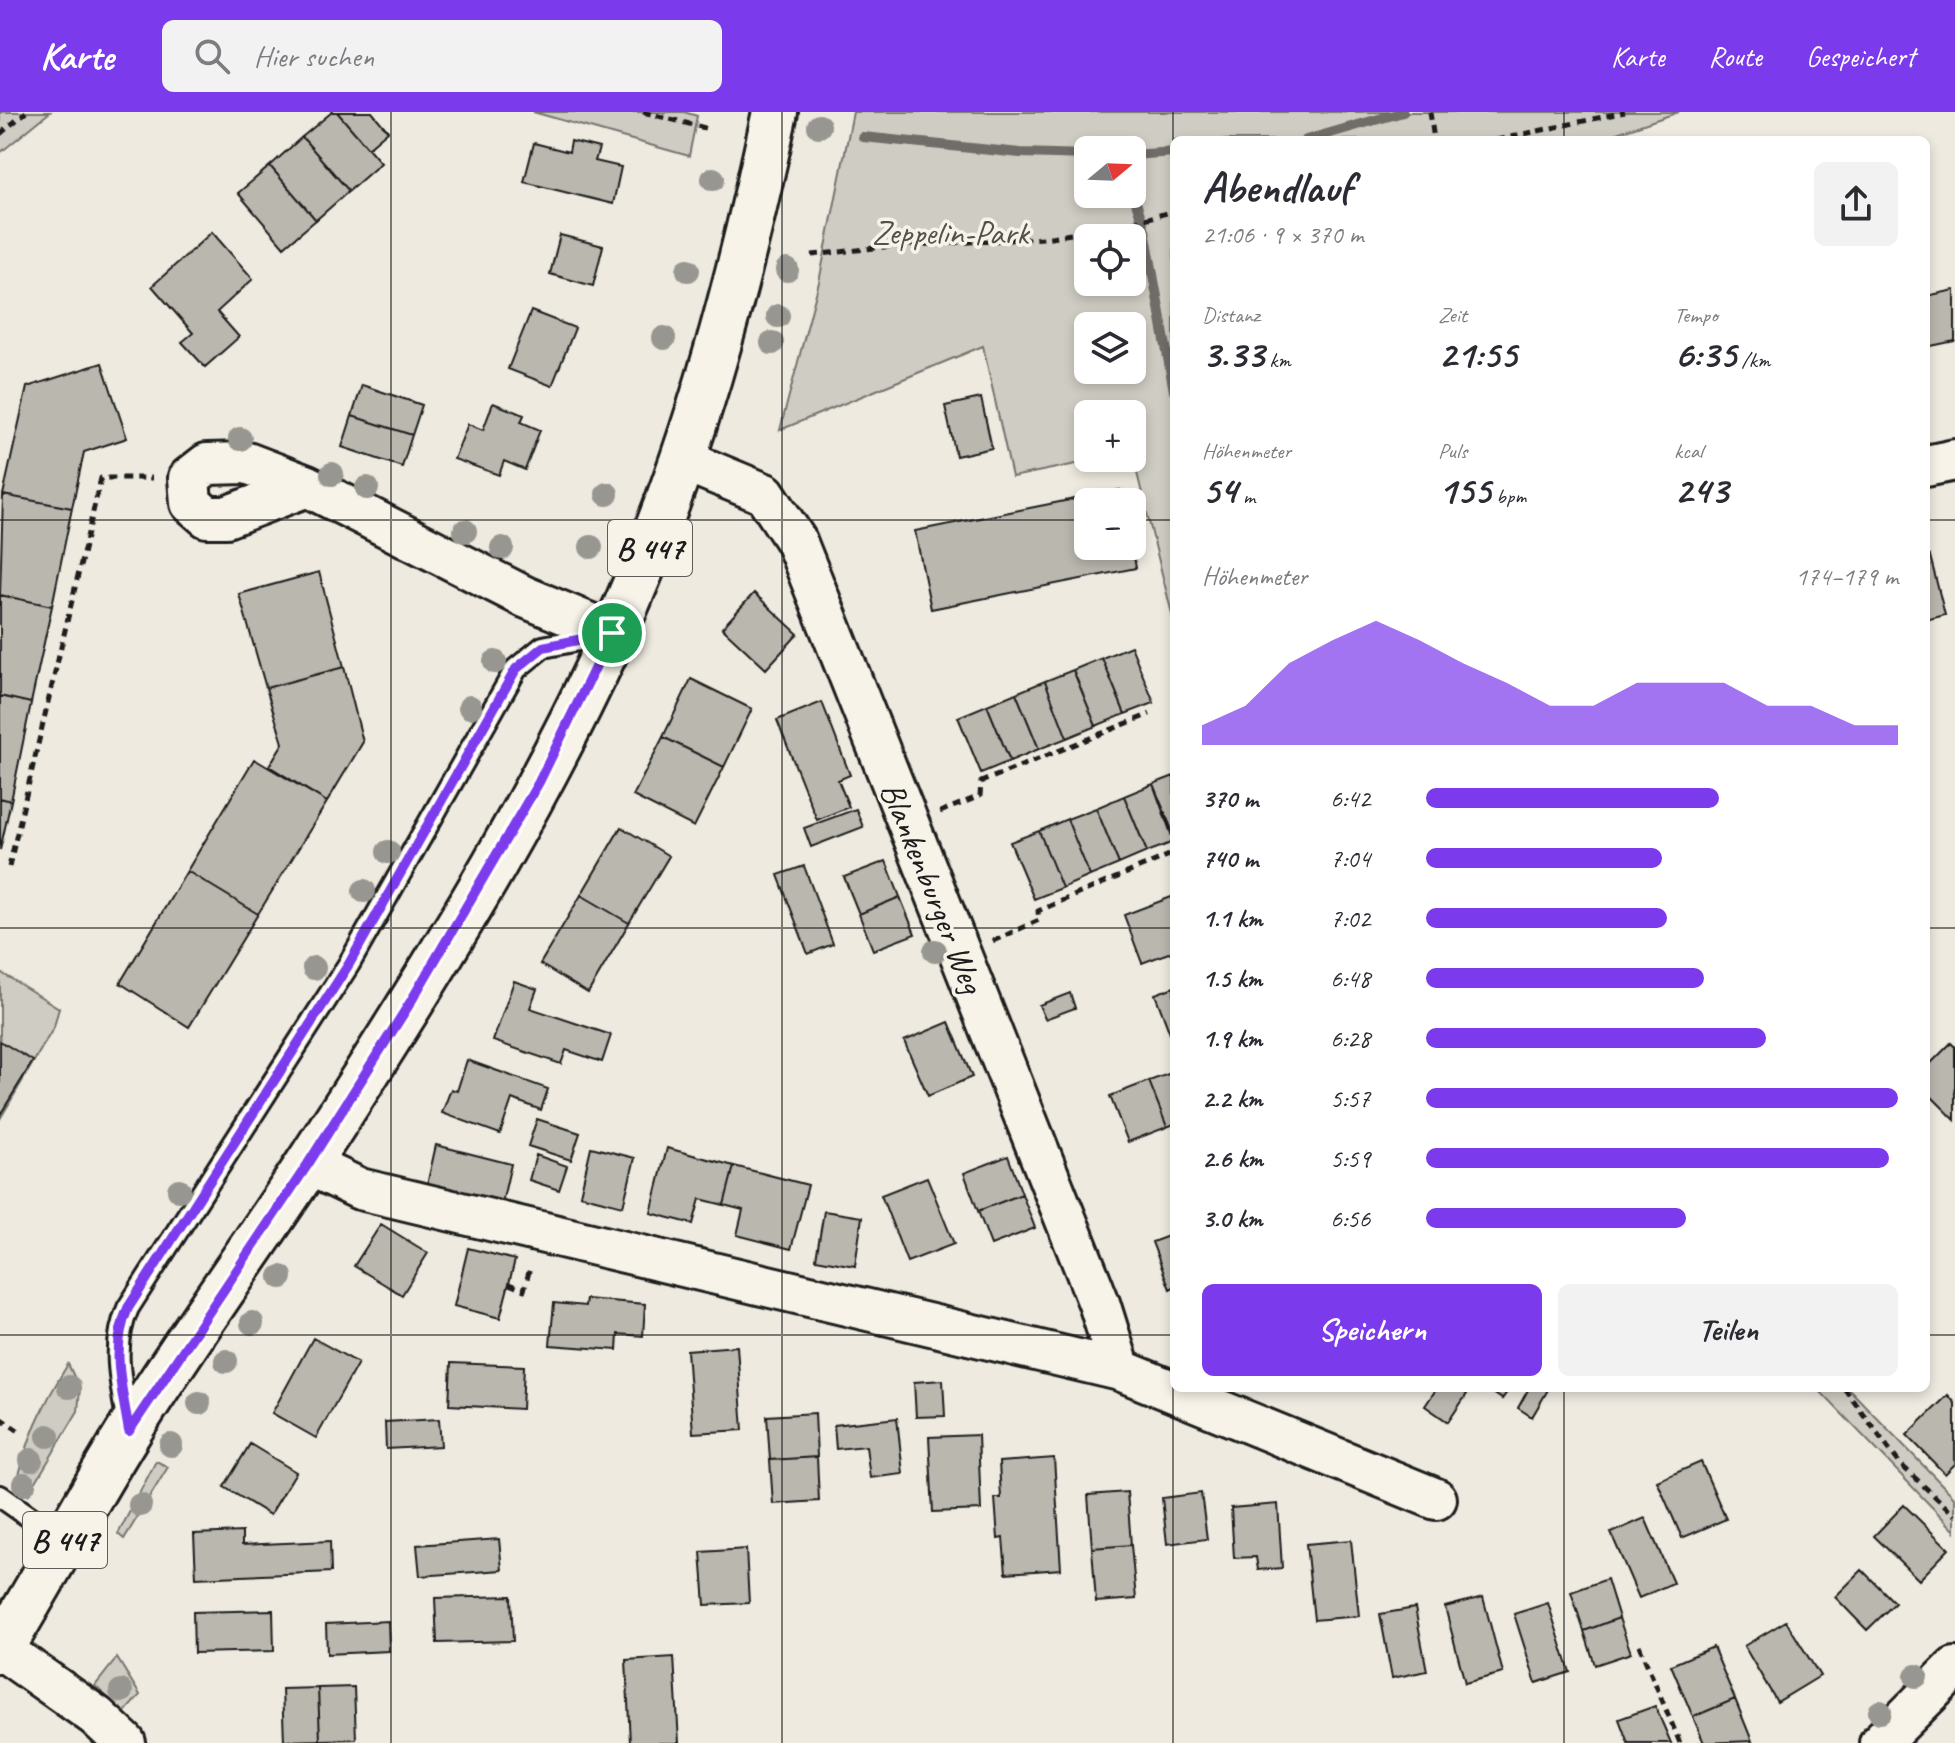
<!DOCTYPE html>
<html lang="de">
<meta charset="utf-8">
<style>
:root{--surface:#fff;--page:#f2f2f3;--text:#2b2b33;--muted:#7c7c81;--accent:#7c3aed}
body{margin:0;font-family:Caveat,sans-serif;background:var(--page);color:var(--text);height:100vh;display:flex;flex-direction:column;font-size:30px;white-space:nowrap}
*{box-sizing:border-box;margin:0}
p{font-size:26px;color:var(--muted)}
.icon{flex:none;width:44px;height:44px;fill:none;stroke:currentColor;stroke-width:2;stroke-linecap:round;stroke-linejoin:round}
.map{position:relative;flex:1;overflow:hidden}
.panel{position:absolute;left:1170px;top:24px;width:760px;height:1256px;display:flex;flex-direction:column;background:var(--surface);border-radius:12px;box-shadow:0 4px 12px #0003}
.panel>*{flex:none}
.needle{width:52px;rotate:71deg}
.tools{position:absolute;left:1074px;top:24px;display:grid;gap:16px}
.tools a{display:grid;place-items:center;width:72px;height:72px;border-radius:12px;background:var(--surface);box-shadow:0 4px 12px #0003;font-size:40px}
.pin{position:absolute;display:grid;place-items:center;width:68px;height:68px;color:#fff;margin:-34px;border:4px solid #fff;border-radius:50%;box-shadow:0 2px 8px #0007}
.round{display:grid;place-items:center;flex:none;width:84px;height:84px;border-radius:12px;background:var(--page)}
.overview{display:flex;align-items:center;justify-content:space-between;height:136px;padding:0 32px}
h1{font-size:44px;font-weight:700;line-height:60px}
.metrics{display:grid;grid-template-columns:repeat(3,1fr);gap:12px;height:136px;padding:8px 32px}
.metrics div{display:grid;align-content:center}
.metrics b{font-size:40px;font-weight:700}
.metrics small{font-size:22px;font-weight:400}
.metrics p{font-size:22px}
.chart{height:224px;padding:16px 32px}
.chart p{display:flex;justify-content:space-between}
.chart svg{width:100%;height:144px;margin-top:8px;fill:var(--accent);opacity:.7}
.cta{display:flex;gap:16px;margin-top:auto;padding:16px 32px}
.cta a{flex:1;height:92px;border-radius:12px;background:var(--accent);color:#fff;font-size:32px;font-weight:700;line-height:92px;text-align:center}
.cta a+a{background:var(--page);color:var(--text)}
ul{padding:0 32px;list-style:none;font-size:26px}
li{display:grid;grid-template-columns:128px 96px 1fr;align-items:center;height:60px}
li i{height:20px;border-radius:10px;background:var(--accent)}
header{display:flex;align-items:center;gap:48px;box-sizing:border-box;height:112px;padding:0 40px;background:var(--accent);color:#fff}
header strong{font-size:38px}
nav{display:flex;gap:44px;margin-inline-start:auto;font-size:28px}
.search{width:560px;height:72px;background:var(--page);display:flex;align-items:center;gap:20px;box-sizing:border-box;padding:0 28px;border-radius:12px;color:var(--muted);font-size:30px}
.map>svg:first-child{display:block}
.green{fill:#cfccc3;stroke:#767470;stroke-width:2;fill-rule:evenodd}
.lines{fill:none;stroke-linecap:round;stroke-linejoin:round}
.stream{stroke:#6f6d69;stroke-width:10}
.building{fill:#bab7af;stroke:#1c1c1c;stroke-width:2}
.lane-casing{stroke:#1c1c1c;stroke-width:26}
.street-casing{stroke:#1c1c1c;stroke-width:46}
.primary-casing{stroke:#1c1c1c;stroke-width:50}
.path{stroke:#1c1c1c;stroke-width:5;stroke-dasharray:8 6;stroke-linecap:butt}
.lane{stroke:#f7f3e8;stroke-width:20}
.street{stroke:#f7f3e8;stroke-width:40}
.primary{stroke:#f7f3e8;stroke-width:44}
.tree{fill:#989690}
.route-casing{stroke:#fff;stroke-width:16}
.route{stroke:#7c3aed;stroke-width:10}
.grid{fill:none;stroke:#1c1c1c;stroke-width:2;stroke-opacity:0.55}
.labels{text-anchor:middle;stroke-width:7;stroke-linejoin:round;paint-order:stroke}
.shield{fill:#f7f3e8;stroke:#5e5c59;stroke-width:2}
.shield-label{font-size:32px;font-weight:bold;fill:#1c1c1c}
.park-label{font-size:34px;fill:#52514e;stroke:#f7f3e8}
.street-label{font-size:34px;fill:#1c1c1c;stroke:#f7f3e8}
</style>
<header>
<strong>Karte</strong>
<div class="search"><svg class="icon" aria-label="search" viewBox="0 0 24 24"><circle cx="10" cy="10" r="6"/><path d="M15 15l6 6"/></svg>Hier suchen</div>
<nav><a>Karte</a><a>Route</a><a>Gespeichert</a></nav>
</header>
<div class="map">
<svg width="1955" height="1631" viewBox="0 0 1955 1631">
<rect width="100%" height="100%" fill="#eeeae0"/>
<filter id="ink" filterUnits="userSpaceOnUse"><feTurbulence type="fractalNoise" baseFrequency=".0125" numOctaves="2"/><feDisplacementMap in="SourceGraphic" scale="16" xChannelSelector="R" yChannelSelector="G"/><feConvolveMatrix kernelMatrix="1 2 1 2 8 2 1 2 1" color-interpolation-filters="sRGB"/></filter>
<g filter="url(#ink)">
<path class="green" d="M 0,0 L 50,0 L 0,41 Z
M 533,0 L 684,0 L 697,4 L 689,44 Z
M 853,0 L 1679,0 L 1596,28 L 1174,28 L 1174,510 L 1132,341 L 1132,302 L 1088,302 L 1088,346 L 1106,346 L 1012,365 L 983,234 L 780,318 L 819,170 ZM 1132,38 L 1132,82 L 1088,82 L 1088,38 ZM 1132,126 L 1132,170 L 1088,170 L 1088,126 ZM 1132,214 L 1132,258 L 1088,258 L 1088,214 Z
M 0,860 L 59,896 L 54,915 L 0,1007 Z
M 68,1252 L 80,1277 L 78,1299 L 28,1383 L 16,1376 C 27,1326 41,1296 68,1252 Z
M 1817,1276 L 1848,1276 L 1955,1386 L 1955,1419 Z
M 156,1349 L 168,1355 L 124,1427 L 118,1422 Z
M 117,1546 L 140,1583 L 124,1601 L 95,1574 Z"/>
<g class="lines">
<path class="stream" d="M 863,25 L 1020,41 L 1088,43
M 1306,28 L 1403,0
M 1132,43 L 1174,40
M 1132,78 L 1145,118 L 1174,279"/>
</g>
<path class="building" d="M 332,0 L 337,0 L 381,51 L 349,79 L 302,25 Z
M 337,0 L 372,0 L 388,19 L 368,36 Z
M 302,25 L 349,79 L 316,108 L 270,54 Z
M 571,29 L 599,36 L 595,49 L 621,55 L 613,92 L 524,70 L 534,31 L 569,40 Z
M 270,54 L 316,108 L 284,135 L 238,81 Z
M 212,120 L 253,167 L 217,200 L 239,225 L 205,255 L 182,230 L 193,221 L 152,174 Z
M 560,123 L 603,134 L 593,174 L 550,162 Z
M 1955,178 L 1955,229 L 1926,235 L 1926,184 Z
M 531,199 L 575,216 L 552,274 L 508,257 Z
M 102,251 L 127,326 L 84,340 L 72,396 L 3,383 L 27,275 Z
M 362,273 L 422,293 L 412,323 L 352,304 Z
M 981,286 L 992,336 L 956,344 L 945,294 Z
M 493,291 L 524,303 L 521,310 L 540,318 L 525,358 L 504,349 L 499,363 L 454,347 L 468,312 L 483,318 Z
M 352,304 L 412,323 L 402,355 L 342,335 Z
M 1120,378 L 1123,390 L 1088,390 L 1088,434 L 1132,434 L 1136,456 L 931,497 L 915,419 Z
M 3,383 L 72,396 L 52,494 L 0,483 Z
M 1930,444 L 1945,503 L 1926,508 L 1926,445 Z
M 319,460 L 344,555 L 266,576 L 239,482 Z
M 754,481 L 798,522 L 766,557 L 722,516 Z
M 0,483 L 52,494 L 31,591 L 0,584 Z
M 1131,534 L 1154,591 L 1125,602 L 1102,546 Z
M 1102,546 L 1125,602 L 1096,614 L 1073,558 Z
M 344,555 L 363,630 L 327,690 L 269,654 L 283,631 L 266,576 Z
M 1073,558 L 1096,614 L 1067,626 L 1045,569 Z
M 691,567 L 752,597 L 724,655 L 663,625 Z
M 1045,569 L 1067,626 L 1039,637 L 1016,581 Z
M 1016,581 L 1039,637 L 1010,649 L 987,593 Z
M 0,584 L 31,591 L 11,689 L 0,686 Z
M 822,590 L 850,663 L 838,668 L 849,695 L 817,708 L 777,608 Z
M 987,593 L 1010,649 L 981,661 L 958,605 Z
M 663,625 L 724,655 L 694,715 L 633,684 Z
M 254,647 L 327,690 L 258,802 L 187,759 Z
M 1174,664 L 1174,723 L 1153,672 Z
M 1153,672 L 1174,730 L 1147,740 L 1124,684 Z
M 1124,684 L 1147,740 L 1119,752 L 1096,696 Z
M 0,686 L 11,689 L 0,738 Z
M 1096,696 L 1119,752 L 1090,764 L 1067,707 Z
M 856,697 L 863,715 L 811,735 L 804,716 Z
M 1067,707 L 1090,764 L 1062,776 L 1039,719 Z
M 621,715 L 669,744 L 629,811 L 581,783 Z
M 1039,719 L 1062,776 L 1034,787 L 1010,730 Z
M 886,749 L 900,785 L 859,802 L 844,765 Z
M 804,754 L 833,832 L 808,842 L 778,763 Z
M 187,759 L 258,802 L 189,915 L 120,871 Z
M 581,783 L 629,811 L 588,881 L 540,852 Z
M 1174,784 L 1174,839 L 1142,851 L 1124,803 Z
M 900,785 L 915,822 L 873,838 L 859,802 Z
M 514,869 L 537,877 L 530,896 L 611,923 L 602,950 L 566,938 L 561,952 L 493,929 Z
M 1174,875 L 1174,926 L 1172,927 L 1155,882 Z
M 1070,881 L 1075,896 L 1045,907 L 1039,893 Z
M 949,910 L 972,965 L 928,984 L 904,929 Z
M 0,929 L 33,949 L 0,1003 Z
M 1951,931 L 1955,935 L 1955,1008 L 1926,979 L 1926,956 Z
M 467,948 L 548,977 L 541,998 L 512,987 L 500,1022 L 442,1001 L 451,977 L 457,979 Z
M 1174,960 L 1174,1012 L 1167,1015 L 1149,969 Z
M 1149,969 L 1167,1015 L 1128,1030 L 1110,984 Z
M 537,1007 L 580,1021 L 571,1048 L 528,1034 Z
M 436,1033 L 511,1052 L 502,1091 L 427,1073 Z
M 591,1035 L 635,1046 L 623,1094 L 580,1083 Z
M 667,1036 L 734,1054 L 724,1093 L 700,1087 L 693,1112 L 651,1101 Z
M 536,1043 L 567,1054 L 559,1078 L 529,1068 Z
M 1008,1044 L 1022,1082 L 978,1099 L 964,1061 Z
M 734,1054 L 808,1073 L 791,1137 L 737,1123 L 743,1098 L 724,1093 Z
M 927,1065 L 954,1132 L 907,1150 L 881,1083 Z
M 1022,1082 L 1035,1116 L 991,1133 L 978,1099 Z
M 824,1099 L 862,1105 L 855,1154 L 816,1147 Z
M 381,1112 L 428,1141 L 402,1183 L 354,1154 Z
M 1174,1122 L 1174,1175 L 1170,1177 L 1152,1130 Z
M 468,1136 L 515,1148 L 500,1206 L 454,1194 Z
M 586,1187 L 645,1192 L 643,1224 L 618,1222 L 617,1238 L 550,1233 L 554,1191 L 585,1194 Z
M 313,1226 L 358,1251 L 316,1326 L 272,1301 Z
M 737,1234 L 743,1318 L 693,1321 L 687,1238 Z
M 451,1251 L 524,1254 L 522,1297 L 449,1293 Z
M 943,1268 L 945,1304 L 916,1305 L 914,1270 Z
M 1437,1276 L 1458,1276 L 1467,1282 L 1448,1310 L 1425,1294 Z
M 1486,1276 L 1510,1276 L 1502,1287 Z
M 1529,1276 L 1549,1276 L 1532,1305 L 1518,1296 Z
M 1948,1283 L 1955,1291 L 1955,1352 L 1945,1362 L 1907,1323 Z
M 815,1301 L 817,1345 L 770,1348 L 767,1304 Z
M 897,1306 L 903,1362 L 870,1366 L 866,1334 L 836,1337 L 834,1313 Z
M 439,1307 L 441,1334 L 386,1337 L 385,1310 Z
M 978,1323 L 981,1398 L 933,1400 L 929,1325 Z
M 250,1332 L 296,1360 L 270,1403 L 224,1375 Z
M 817,1345 L 819,1389 L 773,1392 L 770,1348 Z
M 1054,1346 L 1061,1457 L 1006,1461 L 1003,1426 L 998,1427 L 995,1386 L 1001,1386 L 999,1350 Z
M 1701,1350 L 1726,1407 L 1682,1426 L 1657,1369 Z
M 1127,1380 L 1131,1433 L 1092,1436 L 1088,1383 Z
M 1201,1381 L 1207,1427 L 1167,1432 L 1162,1386 Z
M 1278,1392 L 1282,1456 L 1258,1458 L 1256,1445 L 1234,1446 L 1231,1396 Z
M 1904,1393 L 1949,1437 L 1919,1468 L 1874,1424 Z
M 1645,1406 L 1673,1471 L 1639,1486 L 1611,1421 Z
M 242,1420 L 242,1433 L 330,1429 L 331,1460 L 196,1466 L 194,1422 Z
M 499,1427 L 502,1458 L 420,1464 L 417,1433 Z
M 1351,1428 L 1359,1504 L 1314,1508 L 1306,1432 Z
M 1131,1433 L 1136,1487 L 1096,1490 L 1092,1436 Z
M 746,1437 L 749,1491 L 705,1493 L 701,1440 Z
M 1862,1458 L 1895,1491 L 1867,1518 L 1835,1485 Z
M 1607,1467 L 1619,1506 L 1584,1519 L 1571,1480 Z
M 511,1484 L 513,1529 L 437,1531 L 435,1486 Z
M 1483,1485 L 1503,1561 L 1465,1571 L 1445,1495 Z
M 1548,1491 L 1570,1560 L 1536,1571 L 1514,1502 Z
M 1415,1496 L 1427,1559 L 1392,1566 L 1380,1502 Z
M 273,1498 L 274,1539 L 194,1541 L 193,1500 Z
M 1619,1506 L 1631,1541 L 1595,1553 L 1584,1519 Z
M 388,1509 L 389,1539 L 327,1542 L 326,1512 Z
M 1786,1509 L 1820,1564 L 1777,1590 L 1744,1534 Z
M 1713,1535 L 1735,1587 L 1693,1605 L 1671,1553 Z
M 674,1545 L 679,1631 L 630,1631 L 626,1548 Z
M 354,1575 L 356,1627 L 320,1628 L 318,1576 Z
M 318,1576 L 320,1628 L 284,1629 L 282,1577 Z
M 1735,1587 L 1752,1629 L 1704,1631 L 1693,1605 Z
M 1655,1594 L 1671,1631 L 1628,1631 L 1619,1607 Z"/>
<g class="lines">
<defs>
<path id="lane" d="M 128,1312 C 121,1271 111,1235 128,1196 L 349,852 L 516,557 L 543,535 L 604,523
M 0,1384 L 64,1429"/>
<path id="street" d="M 683,348 L 765,382 L 796,429 L 1099,1191 L 1120,1258 L 1436,1387
M 1926,354 L 1955,348
M 307,374 L 226,405 L 207,405 L 191,391 L 189,366 L 207,352 L 247,351 L 307,374 L 525,485 L 612,521
M 308,1052 L 360,1077 L 1120,1258
M 1,1537 L 96,1604 L 125,1631
M 1880,1631 L 1955,1556"/>
<path id="primary" d="M 0,1539 C 44,1467 84,1392 128,1321 C 185,1229 249,1142 308,1052 C 435,857 564,653 650,436 C 706,295 744,148 775,0"/>
</defs>
<use href="#lane" class="lane-casing"/>
<use href="#street" class="street-casing"/>
<use href="#primary" class="primary-casing"/>
<path class="path" d="M 643,0 L 705,16
M 1430,0 L 1434,28
M 0,22 L 26,0
M 1497,28 L 1625,0
M 812,143 L 893,134 L 1044,126 L 1112,116 L 1174,99
M 940,700 L 980,684 L 981,670 L 1150,602
M 9,755 L 101,366 L 152,366
M 993,829 L 1039,808 L 1038,799 L 1174,741
M 509,1172 L 524,1178 L 530,1156
M 1844,1276 L 1900,1352 L 1955,1403
M 0,1306 L 19,1319
M 1639,1533 L 1680,1631"/>
<use href="#lane" class="lane"/>
<use href="#street" class="street"/>
<use href="#primary" class="primary"/>
</g>
<g class="tree">
<circle cx="819" cy="14" r="12"/>
<circle cx="713" cy="67" r="12"/>
<circle cx="688" cy="158" r="12"/>
<circle cx="787" cy="158" r="12"/>
<circle cx="778" cy="204" r="12"/>
<circle cx="664" cy="226" r="12"/>
<circle cx="772" cy="231" r="12"/>
<circle cx="240" cy="327" r="12"/>
<circle cx="332" cy="362" r="12"/>
<circle cx="367" cy="376" r="12"/>
<circle cx="607" cy="382" r="12"/>
<circle cx="465" cy="419" r="12"/>
<circle cx="591" cy="435" r="12"/>
<circle cx="502" cy="436" r="12"/>
<circle cx="495" cy="550" r="12"/>
<circle cx="470" cy="595" r="12"/>
<circle cx="388" cy="740" r="12"/>
<circle cx="364" cy="779" r="12"/>
<circle cx="935" cy="839" r="12"/>
<circle cx="314" cy="856" r="12"/>
<circle cx="179" cy="1078" r="12"/>
<circle cx="281" cy="1165" r="12"/>
<circle cx="252" cy="1211" r="12"/>
<circle cx="226" cy="1249" r="12"/>
<circle cx="69" cy="1275" r="12"/>
<circle cx="199" cy="1291" r="12"/>
<circle cx="48" cy="1324" r="12"/>
<circle cx="171" cy="1333" r="12"/>
<circle cx="31" cy="1348" r="12"/>
<circle cx="24" cy="1372" r="12"/>
<circle cx="140" cy="1393" r="12"/>
<circle cx="1916" cy="1564" r="12"/>
<circle cx="121" cy="1579" r="12"/>
<circle cx="1880" cy="1600" r="12"/>
</g>
</g>
<g class="lines" filter="url(#ink)">
<defs>
<path id="route" d="M 612,521 L 539,670 L 410,891 L 308,1052 L 129,1319 C 122,1276 110,1237 128,1196 L 349,852 L 516,557 L 543,535 Z"/>
</defs>
<use href="#route" class="route-casing"/>
<use href="#route" class="route"/>
</g>
<path class="grid" d="M 391,0 L 391,1631M 782,0 L 782,1631M 1173,0 L 1173,1631M 1564,0 L 1564,28M 0,408 L 1088,408M 1132,408 L 1174,408M 1926,408 L 1955,408M 0,816 L 1174,816M 1926,816 L 1955,816M 0,1223 L 1174,1223M 1926,1223 L 1955,1223M 1564,1276 L 1564,1631"/>
<g class="labels">
<g class="shield">
<rect x="608" y="408" width="84" height="56" rx="6"/>
<rect x="23" y="1400" width="84" height="56" rx="6"/>
</g>
<g class="shield-label">
<text x="650" y="447">B 447</text>
<text x="65" y="1439">B 447</text>
</g>
<g class="park-label">
<text x="950" y="132">Zeppelin-Park</text>
</g>
<g class="street-label">
<text transform="translate(933 775) rotate(68)" y="12">Blankenburger Weg</text>
</g>
</g>
</svg>
<div class="tools">
<a><svg class="needle" viewBox="-14 -14 28 28"><path d="M0-13l5 13h-10z" fill="#e53935"/><path d="M0 13l5-13h-10z" fill="#7c7c81"/></svg></a>
<a><svg class="icon" aria-label="locate" viewBox="0 0 24 24"><circle cx="12" cy="12" r="6"/><path d="M12 2v4M12 18v4M2 12h4M18 12h4"/></svg></a>
<a><svg class="icon" aria-label="layers" viewBox="0 0 24 24"><path d="M12 4l9 5-9 5-9-5zM3 14l9 5 9-5"/></svg></a>
<a>+</a>
<a>−</a>
</div>
<div class="pin" style="left:612px;top:521px;background:#1e9e55"><svg class="icon" aria-label="arrive" viewBox="0 0 24 24"><path d="M6 21V4h12l-3 4 3 4H6"/></svg></div>
<section class="panel">
<div class="overview"><div><h1>Abendlauf</h1><p>21:06 · 9 × 370 m</p></div><a class="round"><svg class="icon" aria-label="share" viewBox="0 0 24 24"><path d="M12 15V3M7 8l5-5 5 5M5 13v7h14v-7"/></svg></a></div>
<div class="metrics">
<div><p>Distanz</p><b>3.33<small> km</small></b></div>
<div><p>Zeit</p><b>21:55</b></div>
<div><p>Tempo</p><b>6:35<small> /km</small></b></div>
</div>
<div class="metrics">
<div><p>Höhenmeter</p><b>54<small> m</small></b></div>
<div><p>Puls</p><b>155<small> bpm</small></b></div>
<div><p>kcal</p><b>243</b></div>
</div>
<div class="chart"><p><span>Höhenmeter</span>174–179 m</p>
<svg viewBox="0 0 160 44" preserveAspectRatio="none"><path d="M0 44V38L10 32L20 19L30 12L40 6L50 12L60 19L70 25L80 32L90 32L100 25L110 25L120 25L130 32L140 32L150 38L160 38V44z"/></svg>
</div>
<ul>
<li><b>370 m</b>6:42<i style="width:62%"></i></li>
<li><b>740 m</b>7:04<i style="width:50%"></i></li>
<li><b>1.1 km</b>7:02<i style="width:51%"></i></li>
<li><b>1.5 km</b>6:48<i style="width:59%"></i></li>
<li><b>1.9 km</b>6:28<i style="width:72%"></i></li>
<li><b>2.2 km</b>5:57<i style="width:100%"></i></li>
<li><b>2.6 km</b>5:59<i style="width:98%"></i></li>
<li><b>3.0 km</b>6:56<i style="width:55%"></i></li>
</ul>
<div class="cta"><a>Speichern</a><a>Teilen</a></div>
</section>
</div>
